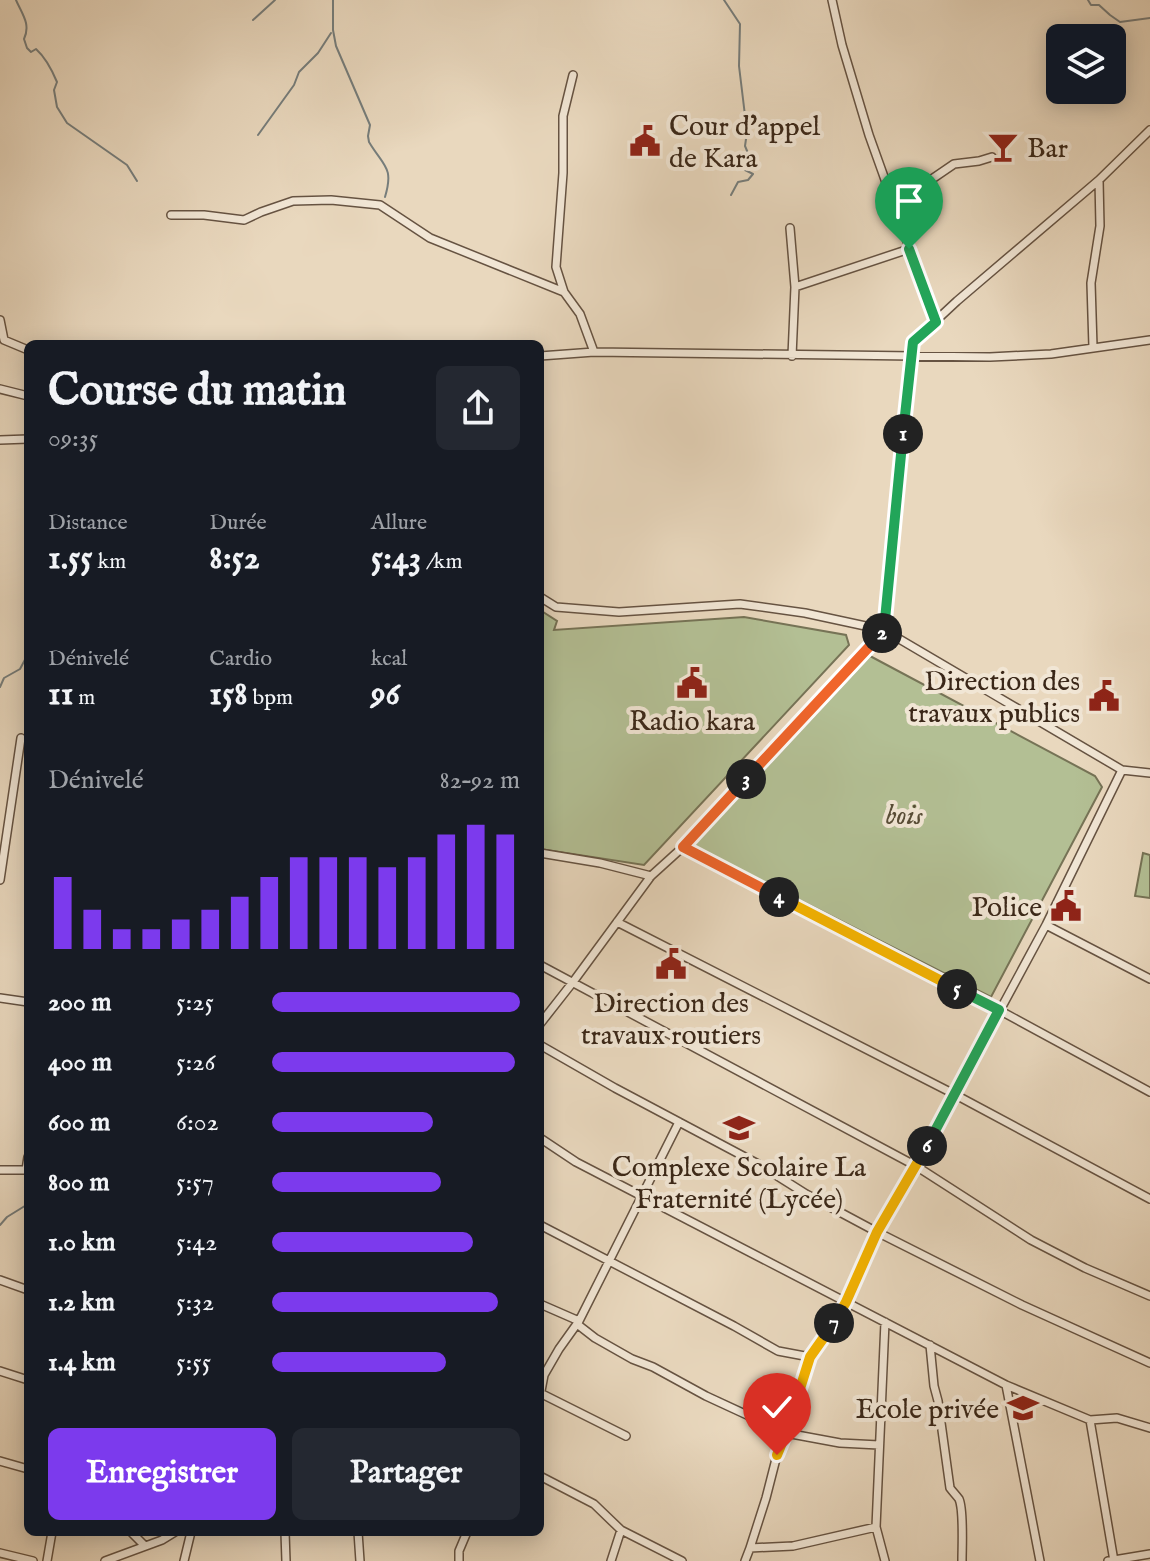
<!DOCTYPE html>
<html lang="fr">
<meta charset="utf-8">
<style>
:root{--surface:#171b24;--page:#242831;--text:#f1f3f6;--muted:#9ea1a6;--accent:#7c3aed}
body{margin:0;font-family:"IM FELL English",serif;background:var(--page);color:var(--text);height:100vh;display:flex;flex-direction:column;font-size:30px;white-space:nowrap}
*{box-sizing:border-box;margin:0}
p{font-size:26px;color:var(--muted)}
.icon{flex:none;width:44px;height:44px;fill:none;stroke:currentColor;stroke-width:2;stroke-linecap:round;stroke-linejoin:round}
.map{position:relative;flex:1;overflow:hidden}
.sheet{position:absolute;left:24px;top:340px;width:520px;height:1196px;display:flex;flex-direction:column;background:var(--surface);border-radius:12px;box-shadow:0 4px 20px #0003}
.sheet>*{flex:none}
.tools{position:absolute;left:1046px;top:24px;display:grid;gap:16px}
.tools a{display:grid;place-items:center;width:80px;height:80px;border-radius:12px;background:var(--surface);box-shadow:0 4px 20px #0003;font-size:40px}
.pin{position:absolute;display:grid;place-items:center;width:68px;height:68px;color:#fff;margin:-82px -34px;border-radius:50% 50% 50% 0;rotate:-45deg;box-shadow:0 0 8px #0007}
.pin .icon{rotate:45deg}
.km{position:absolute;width:40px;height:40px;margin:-20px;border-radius:50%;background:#222;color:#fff;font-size:22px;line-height:40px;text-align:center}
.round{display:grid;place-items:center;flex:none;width:84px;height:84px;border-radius:12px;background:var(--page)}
.headline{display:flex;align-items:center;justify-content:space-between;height:136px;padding:0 24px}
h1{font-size:44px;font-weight:700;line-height:60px}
.figures{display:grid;grid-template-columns:repeat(3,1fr);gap:12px;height:136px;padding:8px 24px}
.figures div{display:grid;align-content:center}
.figures b{font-size:34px;font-weight:700}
.figures small{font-size:22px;font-weight:400}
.figures p{font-size:22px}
.chart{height:224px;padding:16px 24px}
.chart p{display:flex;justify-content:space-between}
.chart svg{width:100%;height:144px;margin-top:8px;stroke:var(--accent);stroke-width:6}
.primary-button{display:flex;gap:16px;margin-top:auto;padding:16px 24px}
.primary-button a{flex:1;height:92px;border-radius:12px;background:var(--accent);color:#fff;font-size:32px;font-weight:700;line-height:92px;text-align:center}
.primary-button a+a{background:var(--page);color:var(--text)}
ul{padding:0 24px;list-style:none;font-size:26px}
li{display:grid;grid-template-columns:128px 96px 1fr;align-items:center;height:60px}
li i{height:20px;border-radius:10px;background:var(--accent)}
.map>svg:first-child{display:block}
.green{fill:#b3bf94;stroke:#767356;stroke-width:2}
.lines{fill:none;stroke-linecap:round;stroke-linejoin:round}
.stream{stroke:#767d7b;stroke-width:2}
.minor-casing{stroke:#665342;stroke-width:10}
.minor{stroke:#f1e6d5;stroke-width:7}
.split-1-casing{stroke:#fff;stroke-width:16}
.split-2-casing{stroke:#fff;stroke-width:16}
.split-3-casing{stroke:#fff;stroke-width:16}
.split-4-casing{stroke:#fff;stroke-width:16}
.split-5-casing{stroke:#fff;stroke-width:16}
.split-6-casing{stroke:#fff;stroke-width:16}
.split-7-casing{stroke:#fff;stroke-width:16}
.split-8-casing{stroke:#fff;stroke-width:16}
.split-1{stroke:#22a559;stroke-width:10}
.split-2{stroke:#22a559;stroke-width:10}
.split-3{stroke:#f0652b;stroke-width:10}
.split-4{stroke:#f0652b;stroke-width:10}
.split-5{stroke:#f5b400;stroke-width:10}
.split-6{stroke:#22a559;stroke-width:10}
.split-7{stroke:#f5b400;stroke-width:10}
.split-8{stroke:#f5b400;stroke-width:10}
.labels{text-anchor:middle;stroke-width:8;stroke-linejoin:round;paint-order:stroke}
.poi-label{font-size:28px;fill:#3a2718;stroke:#f1e6d5;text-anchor:end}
.park-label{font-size:28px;font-style:italic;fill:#584d37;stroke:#f1e6d5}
</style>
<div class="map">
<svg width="1150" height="1561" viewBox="0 0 1150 1561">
<rect width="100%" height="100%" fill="#e9d8be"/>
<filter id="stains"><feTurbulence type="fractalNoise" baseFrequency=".0025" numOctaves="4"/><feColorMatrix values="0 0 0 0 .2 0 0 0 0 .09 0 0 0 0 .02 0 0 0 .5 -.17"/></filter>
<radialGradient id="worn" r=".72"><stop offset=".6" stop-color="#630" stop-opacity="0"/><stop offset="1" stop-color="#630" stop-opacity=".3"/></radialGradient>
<path class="green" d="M 540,610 L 557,621 L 554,630 L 744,617 L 846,635 L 849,645 L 644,865 L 540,849 Z
M 870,656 L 1095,776 L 1102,787 L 991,997 L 693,846 Z
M 1143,853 L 1150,855 L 1150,898 L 1135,896 Z"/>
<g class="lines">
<path class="stream" d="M 16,0 C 22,14 31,24 24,39 L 27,48 L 31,52 L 36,49 C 46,58 52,70 57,82 L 54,90 L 57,107 L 67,123 L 127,165 L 137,181
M 333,0 L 333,30 L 336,46 L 370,125 L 368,136 L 369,142 C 384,167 394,167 385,197
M 724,0 L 740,24 L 739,66 L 747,132 L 745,146 L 750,158 L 745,164 L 745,170 L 753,174 L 748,180 L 738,182 L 731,195
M 1088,0 L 1091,5 L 1099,5 L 1110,15 L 1120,22 L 1150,18
M 253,20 L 275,0
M 258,135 L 294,85 L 299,72 L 318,53 L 331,33
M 0,687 L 4,678 L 20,669 L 28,654
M 0,1225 L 7,1217 L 28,1204"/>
<defs>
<path id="minor" d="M 832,0 L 842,45 L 869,135 L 936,322
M 573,75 L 563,116 L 563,173 L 556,267 L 564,292 L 580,314 L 594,352
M 894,205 L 954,164 L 979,161 L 992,157
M 171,215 L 204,215 L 244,220 L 261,212 L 293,201 L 331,200 L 380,205 L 430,238 L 564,292
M 790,228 L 795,287 L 792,356
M 795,287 L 909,249
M 0,320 L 4,340 L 28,350
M 1093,347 L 1091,283 L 1100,226 L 1099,180
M 540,356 L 594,352 L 990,357 L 1051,354 L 1150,340
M 0,389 L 28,396
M 0,440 L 28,439
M 540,597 L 556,607 L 619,612 L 740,604 L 805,613 L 884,630 L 1122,770 L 1150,773
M 683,847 L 999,1010 L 1150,1092
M 540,853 L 600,863 L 651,876
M 0,880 L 21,738
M 617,922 L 954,1094 L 1150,1199
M 1046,925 L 1150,979
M 540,965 L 916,1166 L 1031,1240 L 1085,1268 L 1150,1296
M 0,998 L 28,1002
M 540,1024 L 573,982 L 651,876 L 683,847 L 884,630 L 913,342 L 957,301 L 1099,180 L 1150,130
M 540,1045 L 615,1088 L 760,1165 L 806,1194 L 877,1232 L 1022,1305 L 1150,1363
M 540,1138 L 576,1162 L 1006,1385 L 1040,1561
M 0,1170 L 28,1170
M 26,1170 L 28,1157
M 540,1225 L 734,1326 L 778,1351 L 810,1357
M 0,1280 L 28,1290
M 540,1304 L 579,1321
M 577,1324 L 595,1338 L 632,1359 L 653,1367 L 706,1396 L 786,1433 L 840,1443 L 879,1445
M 930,1345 L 934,1386 L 938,1401 L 950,1488 C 953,1492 956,1495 959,1499 C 964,1510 962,1546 962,1561
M 0,1371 L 28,1380
M 1006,1385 L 1090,1420 L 1117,1418 L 1150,1428
M 540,1393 L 626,1436
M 540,1396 L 544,1375 L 559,1349 L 579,1321 L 679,1122
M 1090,1420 L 1114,1561
M 0,1461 L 28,1469
M 540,1476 L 594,1504 L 621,1530 L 682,1561
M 131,1532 L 144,1545
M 285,1532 L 286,1561
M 358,1532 L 360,1561
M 750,1548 L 766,1498 L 777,1455 L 786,1433 L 810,1357 L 828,1333 L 846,1302 L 877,1232 L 916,1166 L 1046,925 L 1122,770
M 0,1553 L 33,1561
M 47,1561 L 52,1532
M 105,1561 L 162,1540 L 175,1532
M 184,1561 L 191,1532
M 459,1561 L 459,1551 L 467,1532
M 611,1561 L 621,1530
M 745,1561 L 750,1548 L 793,1546 L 876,1527
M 885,1561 L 876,1527 L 885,1322
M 1108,1561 L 1150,1554"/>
</defs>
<use href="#minor" class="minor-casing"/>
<use href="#minor" class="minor"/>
</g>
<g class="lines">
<defs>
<path id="split-1" d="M 903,434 L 913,342 L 936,322 L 909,249"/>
<path id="split-2" d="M 882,633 L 884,630 L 903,434"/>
<path id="split-3" d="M 746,779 L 882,633"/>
<path id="split-4" d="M 746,779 L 683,847 L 779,897"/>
<path id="split-5" d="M 779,897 L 957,989"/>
<path id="split-6" d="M 927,1146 L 999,1010 L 957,989"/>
<path id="split-7" d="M 834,1323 L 846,1302 L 877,1232 L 927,1146"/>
<path id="split-8" d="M 777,1455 L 786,1433 L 810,1357 L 834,1323"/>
</defs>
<use href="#split-1" class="split-1-casing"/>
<use href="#split-2" class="split-2-casing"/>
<use href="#split-3" class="split-3-casing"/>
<use href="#split-4" class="split-4-casing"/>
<use href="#split-5" class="split-5-casing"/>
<use href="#split-6" class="split-6-casing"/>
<use href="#split-7" class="split-7-casing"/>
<use href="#split-8" class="split-8-casing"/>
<use href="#split-1" class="split-1"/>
<use href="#split-2" class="split-2"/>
<use href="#split-3" class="split-3"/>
<use href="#split-4" class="split-4"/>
<use href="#split-5" class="split-5"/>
<use href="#split-6" class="split-6"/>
<use href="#split-7" class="split-7"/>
<use href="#split-8" class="split-8"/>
</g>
<defs>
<symbol id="civic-bare" viewBox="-9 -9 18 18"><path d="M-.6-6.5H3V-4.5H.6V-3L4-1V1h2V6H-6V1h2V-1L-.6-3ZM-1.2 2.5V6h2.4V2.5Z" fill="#8f2418" stroke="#f1e6d5" stroke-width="2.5" paint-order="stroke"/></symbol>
<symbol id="bar-bare" viewBox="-9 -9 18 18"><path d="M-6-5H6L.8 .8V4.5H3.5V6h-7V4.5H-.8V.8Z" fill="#8f2418" stroke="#f1e6d5" stroke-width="2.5" paint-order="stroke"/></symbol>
<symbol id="school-bare" viewBox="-9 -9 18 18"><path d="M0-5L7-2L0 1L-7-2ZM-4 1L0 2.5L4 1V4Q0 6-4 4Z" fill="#8f2418" stroke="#f1e6d5" stroke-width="2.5" paint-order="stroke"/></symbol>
</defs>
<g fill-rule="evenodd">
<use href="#civic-bare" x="623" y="119" width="44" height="44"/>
<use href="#bar-bare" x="981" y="125" width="44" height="44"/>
<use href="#civic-bare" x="670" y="661" width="44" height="44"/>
<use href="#civic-bare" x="1082" y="674" width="44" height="44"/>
<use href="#civic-bare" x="1044" y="884" width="44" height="44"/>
<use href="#civic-bare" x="649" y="942" width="44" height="44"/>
<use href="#school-bare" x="717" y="1106" width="44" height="44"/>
<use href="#school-bare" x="1001" y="1386" width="44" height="44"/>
</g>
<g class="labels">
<g class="poi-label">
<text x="669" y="135" text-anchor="start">Cour d'appel<tspan x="669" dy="32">de Kara</tspan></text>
<text x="1027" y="157" text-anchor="start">Bar</text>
<text x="1080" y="690">Direction des<tspan x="1080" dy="32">travaux publics</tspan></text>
<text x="692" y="730" text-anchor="middle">Radio kara</text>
<text x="1042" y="916">Police</text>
<text x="671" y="1012" text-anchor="middle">Direction des<tspan x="671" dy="32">travaux routiers</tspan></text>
<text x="739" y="1176" text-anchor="middle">Complexe Scolaire La<tspan x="739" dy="32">Fraternité (Lycée)</tspan></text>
<text x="999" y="1418">Ecole privée</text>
</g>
<g class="park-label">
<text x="904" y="824">bois</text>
</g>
</g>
<rect width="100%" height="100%" filter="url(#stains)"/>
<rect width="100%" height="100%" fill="url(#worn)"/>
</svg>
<div class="tools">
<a><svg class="icon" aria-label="layers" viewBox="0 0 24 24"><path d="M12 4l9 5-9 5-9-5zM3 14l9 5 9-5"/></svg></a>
</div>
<div class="pin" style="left:909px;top:249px;background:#1e9e55"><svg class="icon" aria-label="arrive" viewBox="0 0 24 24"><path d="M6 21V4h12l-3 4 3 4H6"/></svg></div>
<div class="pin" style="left:777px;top:1455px;background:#d93025"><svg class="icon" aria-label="check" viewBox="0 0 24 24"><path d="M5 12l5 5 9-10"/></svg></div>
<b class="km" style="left:903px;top:434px">1</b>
<b class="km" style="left:882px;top:633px">2</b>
<b class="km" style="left:746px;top:779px">3</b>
<b class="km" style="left:779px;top:897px">4</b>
<b class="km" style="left:957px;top:989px">5</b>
<b class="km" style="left:927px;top:1146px">6</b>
<b class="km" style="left:834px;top:1323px">7</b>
<section class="sheet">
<div class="headline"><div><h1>Course du matin</h1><p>09:35</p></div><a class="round"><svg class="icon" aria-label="share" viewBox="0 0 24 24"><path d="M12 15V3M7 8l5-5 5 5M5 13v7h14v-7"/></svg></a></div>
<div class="figures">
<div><p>Distance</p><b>1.55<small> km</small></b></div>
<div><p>Durée</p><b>8:52</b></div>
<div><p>Allure</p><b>5:43<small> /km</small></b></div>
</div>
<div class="figures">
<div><p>Dénivelé</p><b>11<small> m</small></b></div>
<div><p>Cardio</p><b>158<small> bpm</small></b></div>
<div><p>kcal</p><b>96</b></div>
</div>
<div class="chart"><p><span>Dénivelé</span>82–92 m</p>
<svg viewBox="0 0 160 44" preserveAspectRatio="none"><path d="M5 44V22M15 44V32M25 44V38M35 44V38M45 44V35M55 44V32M65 44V28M75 44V22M85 44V16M95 44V16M105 44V16M115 44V19M125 44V16M135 44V9M145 44V6M155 44V9"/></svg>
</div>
<ul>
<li><b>200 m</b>5:25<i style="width:100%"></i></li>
<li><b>400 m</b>5:26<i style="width:98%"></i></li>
<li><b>600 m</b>6:02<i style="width:65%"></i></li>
<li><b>800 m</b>5:57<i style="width:68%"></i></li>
<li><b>1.0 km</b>5:42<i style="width:81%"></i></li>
<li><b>1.2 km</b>5:32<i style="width:91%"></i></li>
<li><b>1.4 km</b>5:55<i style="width:70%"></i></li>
</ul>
<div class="primary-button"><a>Enregistrer</a><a>Partager</a></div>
</section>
</div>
